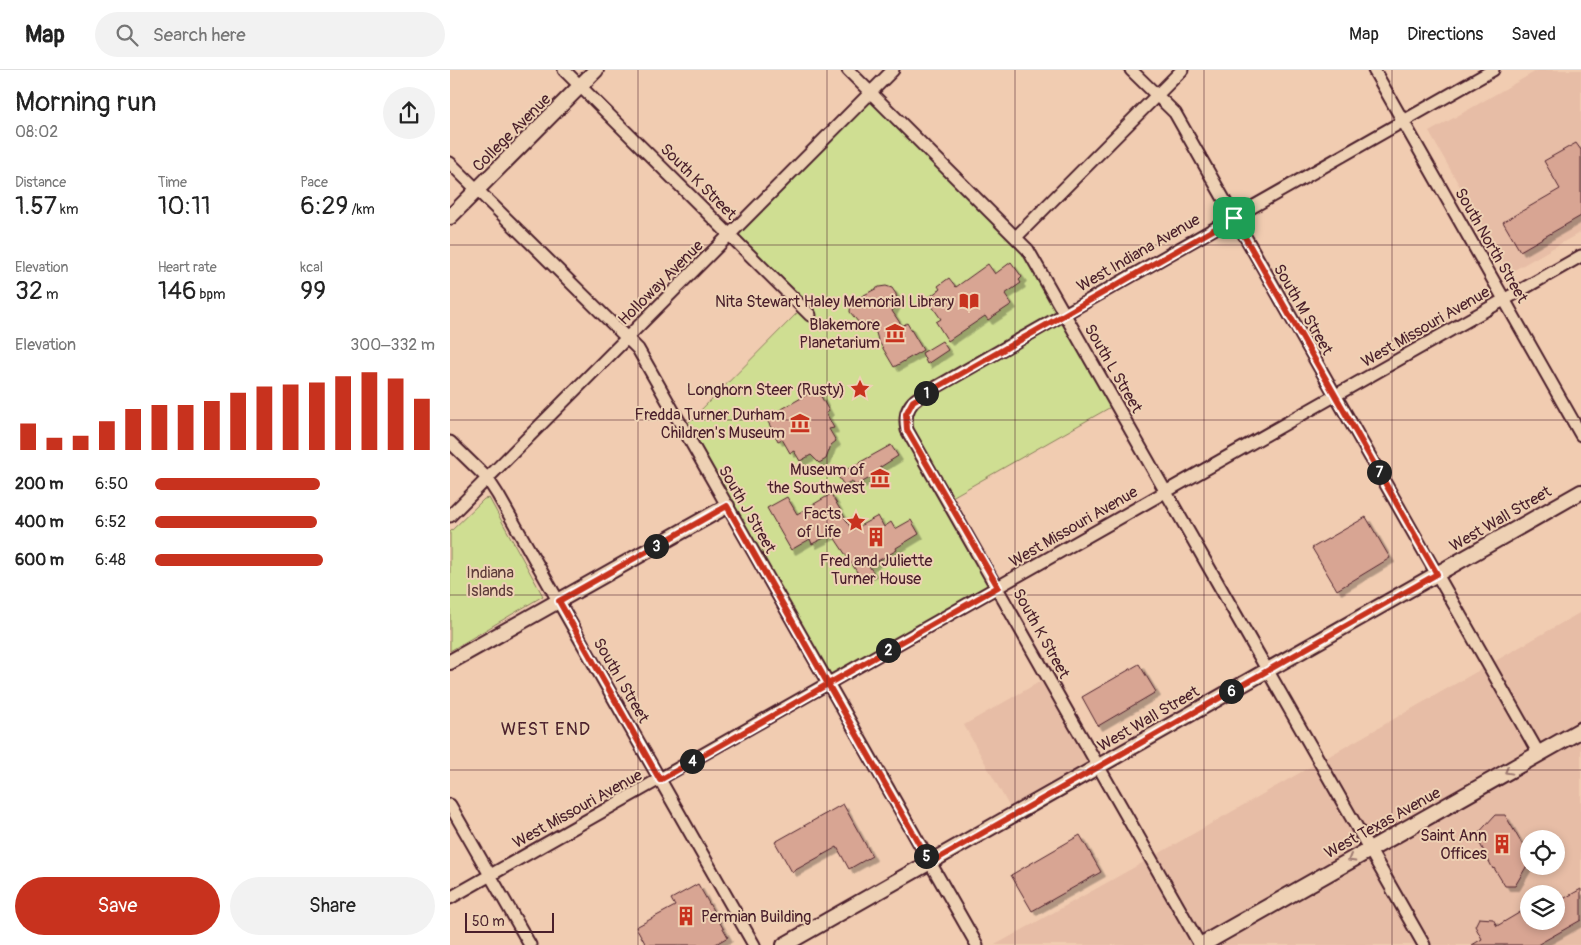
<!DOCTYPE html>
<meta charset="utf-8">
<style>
:root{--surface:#fff;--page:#f2f2f2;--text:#222;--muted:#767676;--line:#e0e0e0;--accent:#c8321e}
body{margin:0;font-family:Pangolin,sans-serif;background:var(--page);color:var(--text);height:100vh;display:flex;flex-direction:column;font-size:19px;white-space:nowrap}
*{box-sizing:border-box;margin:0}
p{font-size:16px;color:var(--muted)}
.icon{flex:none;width:28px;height:28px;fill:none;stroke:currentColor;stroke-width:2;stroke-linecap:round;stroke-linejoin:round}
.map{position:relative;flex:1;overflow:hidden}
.panel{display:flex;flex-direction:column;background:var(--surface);width:450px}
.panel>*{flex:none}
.fabs{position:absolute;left:1070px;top:760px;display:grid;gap:10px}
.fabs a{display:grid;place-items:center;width:45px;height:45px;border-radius:50%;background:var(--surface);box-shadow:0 2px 8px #0003;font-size:25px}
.scale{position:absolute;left:15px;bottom:12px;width:89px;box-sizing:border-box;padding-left:5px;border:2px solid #4a1f2b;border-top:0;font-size:14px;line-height:18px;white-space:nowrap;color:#4a1f2b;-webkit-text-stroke:4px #eed1b4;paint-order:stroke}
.pin{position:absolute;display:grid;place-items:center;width:42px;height:42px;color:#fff;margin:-21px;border-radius:10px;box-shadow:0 2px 8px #0006}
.km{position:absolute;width:25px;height:25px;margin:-12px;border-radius:50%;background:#222;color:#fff;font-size:14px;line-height:25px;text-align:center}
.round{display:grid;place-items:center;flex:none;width:52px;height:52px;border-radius:26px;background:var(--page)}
.head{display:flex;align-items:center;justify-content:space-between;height:85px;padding:0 15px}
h1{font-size:28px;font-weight:600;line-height:38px}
.figures{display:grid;grid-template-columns:repeat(3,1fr);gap:8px;height:85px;padding:5px 15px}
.figures div{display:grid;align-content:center}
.figures b{font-size:25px;font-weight:600}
.figures small{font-size:14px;font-weight:400}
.figures p{font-size:14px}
.chart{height:140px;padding:10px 15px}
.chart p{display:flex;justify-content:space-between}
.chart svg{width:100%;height:90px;margin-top:5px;stroke:var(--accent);stroke-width:6}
.action{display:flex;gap:10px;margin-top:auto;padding:10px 15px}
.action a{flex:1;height:58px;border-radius:30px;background:var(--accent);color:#fff;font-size:20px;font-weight:600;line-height:58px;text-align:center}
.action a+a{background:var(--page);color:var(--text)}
ul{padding:0 15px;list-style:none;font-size:16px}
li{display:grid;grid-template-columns:80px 60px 1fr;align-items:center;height:38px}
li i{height:12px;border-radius:6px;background:var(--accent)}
header{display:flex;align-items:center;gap:30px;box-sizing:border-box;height:70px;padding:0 25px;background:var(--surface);border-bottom:1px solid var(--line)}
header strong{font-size:24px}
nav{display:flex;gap:28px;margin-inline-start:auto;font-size:18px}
.search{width:350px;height:45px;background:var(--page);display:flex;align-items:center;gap:12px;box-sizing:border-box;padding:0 18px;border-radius:28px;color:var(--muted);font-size:19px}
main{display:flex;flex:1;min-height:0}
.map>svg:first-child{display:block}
.built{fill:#e7bda6;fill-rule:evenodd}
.green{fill:#cfde92;stroke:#8c7e5e}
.building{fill:#d8a593;stroke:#4a1f2b;filter:url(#shadow)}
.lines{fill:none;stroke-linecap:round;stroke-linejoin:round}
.minor-casing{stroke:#4a1f2b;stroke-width:15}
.tertiary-casing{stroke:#4a1f2b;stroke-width:18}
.secondary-casing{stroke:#4a1f2b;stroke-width:19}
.minor{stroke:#eed1b4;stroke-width:11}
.tertiary{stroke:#eed1b4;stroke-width:14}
.secondary{stroke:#eed1b4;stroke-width:15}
.oneway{stroke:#9c7870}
.route-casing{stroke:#fff;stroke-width:10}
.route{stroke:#c8321e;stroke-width:6}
.grid{fill:none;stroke:#4a1f2b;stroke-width:1;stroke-opacity:0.55}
.labels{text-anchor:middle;stroke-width:4;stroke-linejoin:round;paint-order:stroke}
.street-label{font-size:16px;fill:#4a1f2b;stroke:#eed1b4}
.poi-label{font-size:16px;fill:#4a1f2b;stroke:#eed1b4;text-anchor:end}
.park-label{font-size:16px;fill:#5e3c3a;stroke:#eed1b4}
.neighbourhood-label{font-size:18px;letter-spacing:1px;fill:#4a1f2b;stroke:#eed1b4}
</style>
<header>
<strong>Map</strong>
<div class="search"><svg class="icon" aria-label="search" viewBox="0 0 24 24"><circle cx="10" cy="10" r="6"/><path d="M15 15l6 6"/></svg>Search here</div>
<nav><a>Map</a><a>Directions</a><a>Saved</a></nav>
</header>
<main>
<section class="panel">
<div class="head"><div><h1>Morning run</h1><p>08:02</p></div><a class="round"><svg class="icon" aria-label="share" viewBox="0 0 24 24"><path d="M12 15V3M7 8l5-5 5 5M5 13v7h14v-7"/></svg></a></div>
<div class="figures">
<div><p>Distance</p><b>1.57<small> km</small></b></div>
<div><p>Time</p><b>10:11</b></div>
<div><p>Pace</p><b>6:29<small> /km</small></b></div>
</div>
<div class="figures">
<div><p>Elevation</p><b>32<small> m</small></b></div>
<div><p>Heart rate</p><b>146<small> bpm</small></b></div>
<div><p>kcal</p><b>99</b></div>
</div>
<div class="chart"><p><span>Elevation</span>300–332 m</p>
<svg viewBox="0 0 160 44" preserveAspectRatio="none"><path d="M5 44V31M15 44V38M25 44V37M35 44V30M45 44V24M55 44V22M65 44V22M75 44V20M85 44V16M95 44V13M105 44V12M115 44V11M125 44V8M135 44V6M145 44V9M155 44V19"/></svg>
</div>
<ul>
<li><b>200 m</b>6:50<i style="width:59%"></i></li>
<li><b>400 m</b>6:52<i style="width:58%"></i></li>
<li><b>600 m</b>6:48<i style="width:60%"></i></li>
</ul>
<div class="action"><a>Save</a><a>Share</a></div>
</section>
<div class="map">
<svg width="1131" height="875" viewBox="0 0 1131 875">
<defs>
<filter id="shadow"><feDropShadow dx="4.5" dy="4.5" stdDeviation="0" flood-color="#0004"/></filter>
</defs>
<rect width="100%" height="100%" fill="#f1ccb1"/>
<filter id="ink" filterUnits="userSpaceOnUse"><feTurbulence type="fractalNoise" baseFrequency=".02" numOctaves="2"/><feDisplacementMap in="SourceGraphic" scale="10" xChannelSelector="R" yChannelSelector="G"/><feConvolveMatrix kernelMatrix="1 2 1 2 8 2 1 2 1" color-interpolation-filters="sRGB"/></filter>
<g filter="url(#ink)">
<path class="built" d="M 1088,0 L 1131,0 L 1131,162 L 1059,203 L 979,62 Z
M 1131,542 L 1131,875 L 545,875 L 701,788 ZM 1079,769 L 1106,769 L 1106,796 L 1079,796 ZM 1079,824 L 1106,824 L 1106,851 L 1079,851 Z
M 598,607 L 649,696 L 564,745 L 514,655 Z"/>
<path class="green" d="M 421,31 L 575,183 L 606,242 L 666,334 L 495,431 L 542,517 L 380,607 L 238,353 L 358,232 L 286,164 Z
M 39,428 L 93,526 L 0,581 L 0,462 L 34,429 Z"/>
<path class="building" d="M 1126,73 L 1131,80 L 1131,146 L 1070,181 L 1053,152 L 1110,119 L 1094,91 Z
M 561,192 L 572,207 L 569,210 L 571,213 L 555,224 L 562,234 L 538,250 L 535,246 L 498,271 L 486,252 L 491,249 L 477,229 L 490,219 L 488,216 L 499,208 L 506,217 L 538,194 L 545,204 Z
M 436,216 L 442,218 L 446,224 L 447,232 L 442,241 L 452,256 L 457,253 L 473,280 L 444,297 L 428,270 L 423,252 L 409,253 L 400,242 L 401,232 L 429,217 Z
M 492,271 L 498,280 L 477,294 L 472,283 Z
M 367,319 L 379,341 L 376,343 L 384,358 L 379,359 L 386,371 L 381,375 L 376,389 L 369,393 L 361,385 L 350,391 L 344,381 L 340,383 L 332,369 L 328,371 L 316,348 Z
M 441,375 L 448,386 L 429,398 L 431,402 L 405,416 L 402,411 L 394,415 L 387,405 Z
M 381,424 L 402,460 L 428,446 L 434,457 L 441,452 L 445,459 L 461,450 L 469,464 L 446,478 L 447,480 L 419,496 L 423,502 L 411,508 L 382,464 L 362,474 L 360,469 L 341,480 L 317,438 L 337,427 L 347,444 Z
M 916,447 L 940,488 L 887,520 L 862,478 Z
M 689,594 L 706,622 L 648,656 L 632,627 Z
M 393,734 L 422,786 L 399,799 L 387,777 L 342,802 L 325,772 Z
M 1045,745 L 1055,745 L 1079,786 L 1079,792 L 1065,816 L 1055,816 L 1044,798 L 1043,799 L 1026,766 Z
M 630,765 L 651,802 L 582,841 L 561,805 Z
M 248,814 L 278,867 L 264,875 L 196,875 L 186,857 L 225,836 L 221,829 Z
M 1131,819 L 1131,850 L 1087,875 L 1022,875 L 1032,869 L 1025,856 L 1029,848 L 1043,849 L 1047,856 L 1079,837 L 1079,851 L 1106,851 L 1106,833 Z"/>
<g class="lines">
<defs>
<path id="minor" d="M 114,0 L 360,245
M 398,0 L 578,180 L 974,875
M 681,0 L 725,43 L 1089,684
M 924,0 L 1131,365
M 0,93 L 188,279 L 527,875
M 567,166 L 732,0
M 0,372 L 37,408 L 48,425 L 304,875
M 0,446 L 443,0
M 0,735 L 80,875
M 0,828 L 1131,186
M 750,875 L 457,360 C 454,346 457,335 469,327 L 1043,0"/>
<path id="tertiary" d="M 0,147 L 146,0
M 0,592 L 277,436
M 334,875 L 1131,422"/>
<path id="secondary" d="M 751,875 L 1131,660"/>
</defs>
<use href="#minor" class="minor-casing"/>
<use href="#tertiary" class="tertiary-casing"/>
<use href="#secondary" class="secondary-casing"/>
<use href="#minor" class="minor"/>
<use href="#tertiary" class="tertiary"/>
<use href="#secondary" class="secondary"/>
</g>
<defs><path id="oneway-chevron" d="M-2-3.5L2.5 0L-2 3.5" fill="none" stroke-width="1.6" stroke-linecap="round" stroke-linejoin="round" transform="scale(1.25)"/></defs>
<g class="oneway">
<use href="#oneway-chevron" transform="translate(1058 701) rotate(151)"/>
<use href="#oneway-chevron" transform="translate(901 789) rotate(150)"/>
</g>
</g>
<g class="lines" filter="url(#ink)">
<defs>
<path id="route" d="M 784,148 L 463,331 L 456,344 L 457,360 L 548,517 L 378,614 L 277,436 L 109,531 L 210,710 L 378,614 L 480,793 L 987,504 L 784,148"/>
</defs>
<use href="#route" class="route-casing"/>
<use href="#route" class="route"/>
</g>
<path class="grid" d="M 188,0 L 188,875M 377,0 L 377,875M 565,0 L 565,875M 754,0 L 754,875M 942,0 L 942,875M 0,175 L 1131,175M 0,350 L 1131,350M 0,525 L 1131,525M 0,700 L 1131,700"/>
<defs>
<symbol id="library-bare" viewBox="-9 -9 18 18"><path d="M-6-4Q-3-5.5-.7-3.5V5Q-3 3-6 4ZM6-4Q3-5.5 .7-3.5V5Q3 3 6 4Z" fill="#c8321e" stroke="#eed1b4" stroke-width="2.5" paint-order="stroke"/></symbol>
<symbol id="museum-bare" viewBox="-9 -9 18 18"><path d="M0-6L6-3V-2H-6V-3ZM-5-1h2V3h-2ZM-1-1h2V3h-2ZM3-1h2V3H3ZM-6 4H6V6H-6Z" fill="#c8321e" stroke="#eed1b4" stroke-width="2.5" paint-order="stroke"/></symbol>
<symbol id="sight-bare" viewBox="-9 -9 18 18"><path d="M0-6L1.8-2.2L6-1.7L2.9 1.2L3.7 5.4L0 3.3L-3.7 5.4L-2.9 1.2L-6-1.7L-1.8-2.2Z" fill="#c8321e" stroke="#eed1b4" stroke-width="2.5" paint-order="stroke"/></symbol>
<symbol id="building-bare" viewBox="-9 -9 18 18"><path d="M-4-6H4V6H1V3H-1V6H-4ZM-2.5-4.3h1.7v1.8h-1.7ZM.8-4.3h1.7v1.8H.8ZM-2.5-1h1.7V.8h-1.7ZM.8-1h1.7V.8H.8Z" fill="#c8321e" stroke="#eed1b4" stroke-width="2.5" paint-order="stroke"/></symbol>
</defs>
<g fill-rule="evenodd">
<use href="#library-bare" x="505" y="217" width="28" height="28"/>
<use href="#museum-bare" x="431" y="249" width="28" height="28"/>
<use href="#sight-bare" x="396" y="305" width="28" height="28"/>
<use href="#museum-bare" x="336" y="339" width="28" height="28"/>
<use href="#museum-bare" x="416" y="394" width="28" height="28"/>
<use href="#sight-bare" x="392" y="438" width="28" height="28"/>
<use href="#building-bare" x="412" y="453" width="28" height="28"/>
<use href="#building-bare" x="1038" y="760" width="28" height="28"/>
<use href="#building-bare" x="222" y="832" width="28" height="28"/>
</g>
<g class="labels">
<g class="street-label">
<text transform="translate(61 62) rotate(-45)" y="6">College Avenue</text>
<text transform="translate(249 111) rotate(45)" y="6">South K Street</text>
<text transform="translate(1042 175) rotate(60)" y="6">South North Street</text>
<text transform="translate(688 182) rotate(-30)" y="6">West Indiana Avenue</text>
<text transform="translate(210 212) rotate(-45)" y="6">Holloway Avenue</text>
<text transform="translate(854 239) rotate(60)" y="6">South M Street</text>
<text transform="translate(975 256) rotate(-30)" y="6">West Missouri Avenue</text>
<text transform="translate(664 298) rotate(60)" y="6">South L Street</text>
<text transform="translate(298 439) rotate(60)" y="6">South J Street</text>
<text transform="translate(1050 448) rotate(-30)" y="6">West Wall Street</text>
<text transform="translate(623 456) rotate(-30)" y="6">West Missouri Avenue</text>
<text transform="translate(592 563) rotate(61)" y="6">South K Street</text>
<text transform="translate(172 610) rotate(60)" y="6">South I Street</text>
<text transform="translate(698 648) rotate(-30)" y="6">West Wall Street</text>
<text transform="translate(127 738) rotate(-29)" y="6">West Missouri Avenue</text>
<text transform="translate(932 752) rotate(-29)" y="6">West Texas Avenue</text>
</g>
<g class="poi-label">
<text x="504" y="237">Nita Stewart Haley Memorial Library</text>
<text x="430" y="260">Blakemore<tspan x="430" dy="18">Planetarium</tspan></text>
<text x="395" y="325">Longhorn Steer (Rusty)</text>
<text x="335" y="350">Fredda Turner Durham<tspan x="335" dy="18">Children's Museum</tspan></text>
<text x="415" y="405">Museum of<tspan x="415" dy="18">the Southwest</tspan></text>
<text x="391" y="449">Facts<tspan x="391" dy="18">of Life</tspan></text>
<text x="426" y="496" text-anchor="middle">Fred and Juliette<tspan x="426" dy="18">Turner House</tspan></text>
<text x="1037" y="771">Saint Ann<tspan x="1037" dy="18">Offices</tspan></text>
<text x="251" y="852" text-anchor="start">Permian Building</text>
</g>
<g class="park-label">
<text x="40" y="508">Indiana<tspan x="40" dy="18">Islands</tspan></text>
</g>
<g class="neighbourhood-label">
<text x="96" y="665">WEST END</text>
</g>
</g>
</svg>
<div class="fabs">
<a><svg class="icon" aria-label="locate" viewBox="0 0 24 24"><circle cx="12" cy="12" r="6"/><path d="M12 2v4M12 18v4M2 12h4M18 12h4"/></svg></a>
<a><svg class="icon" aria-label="layers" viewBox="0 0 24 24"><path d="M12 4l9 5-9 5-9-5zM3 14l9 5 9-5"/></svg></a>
</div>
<div class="scale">50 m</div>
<div class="pin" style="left:784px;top:148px;background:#1e9e55"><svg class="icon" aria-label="arrive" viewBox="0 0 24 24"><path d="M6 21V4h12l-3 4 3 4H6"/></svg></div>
<b class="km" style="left:476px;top:323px">1</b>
<b class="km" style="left:438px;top:580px">2</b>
<b class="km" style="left:206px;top:476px">3</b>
<b class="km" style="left:242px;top:691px">4</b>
<b class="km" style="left:476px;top:786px">5</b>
<b class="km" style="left:781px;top:621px">6</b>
<b class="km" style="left:929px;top:402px">7</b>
</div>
</main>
